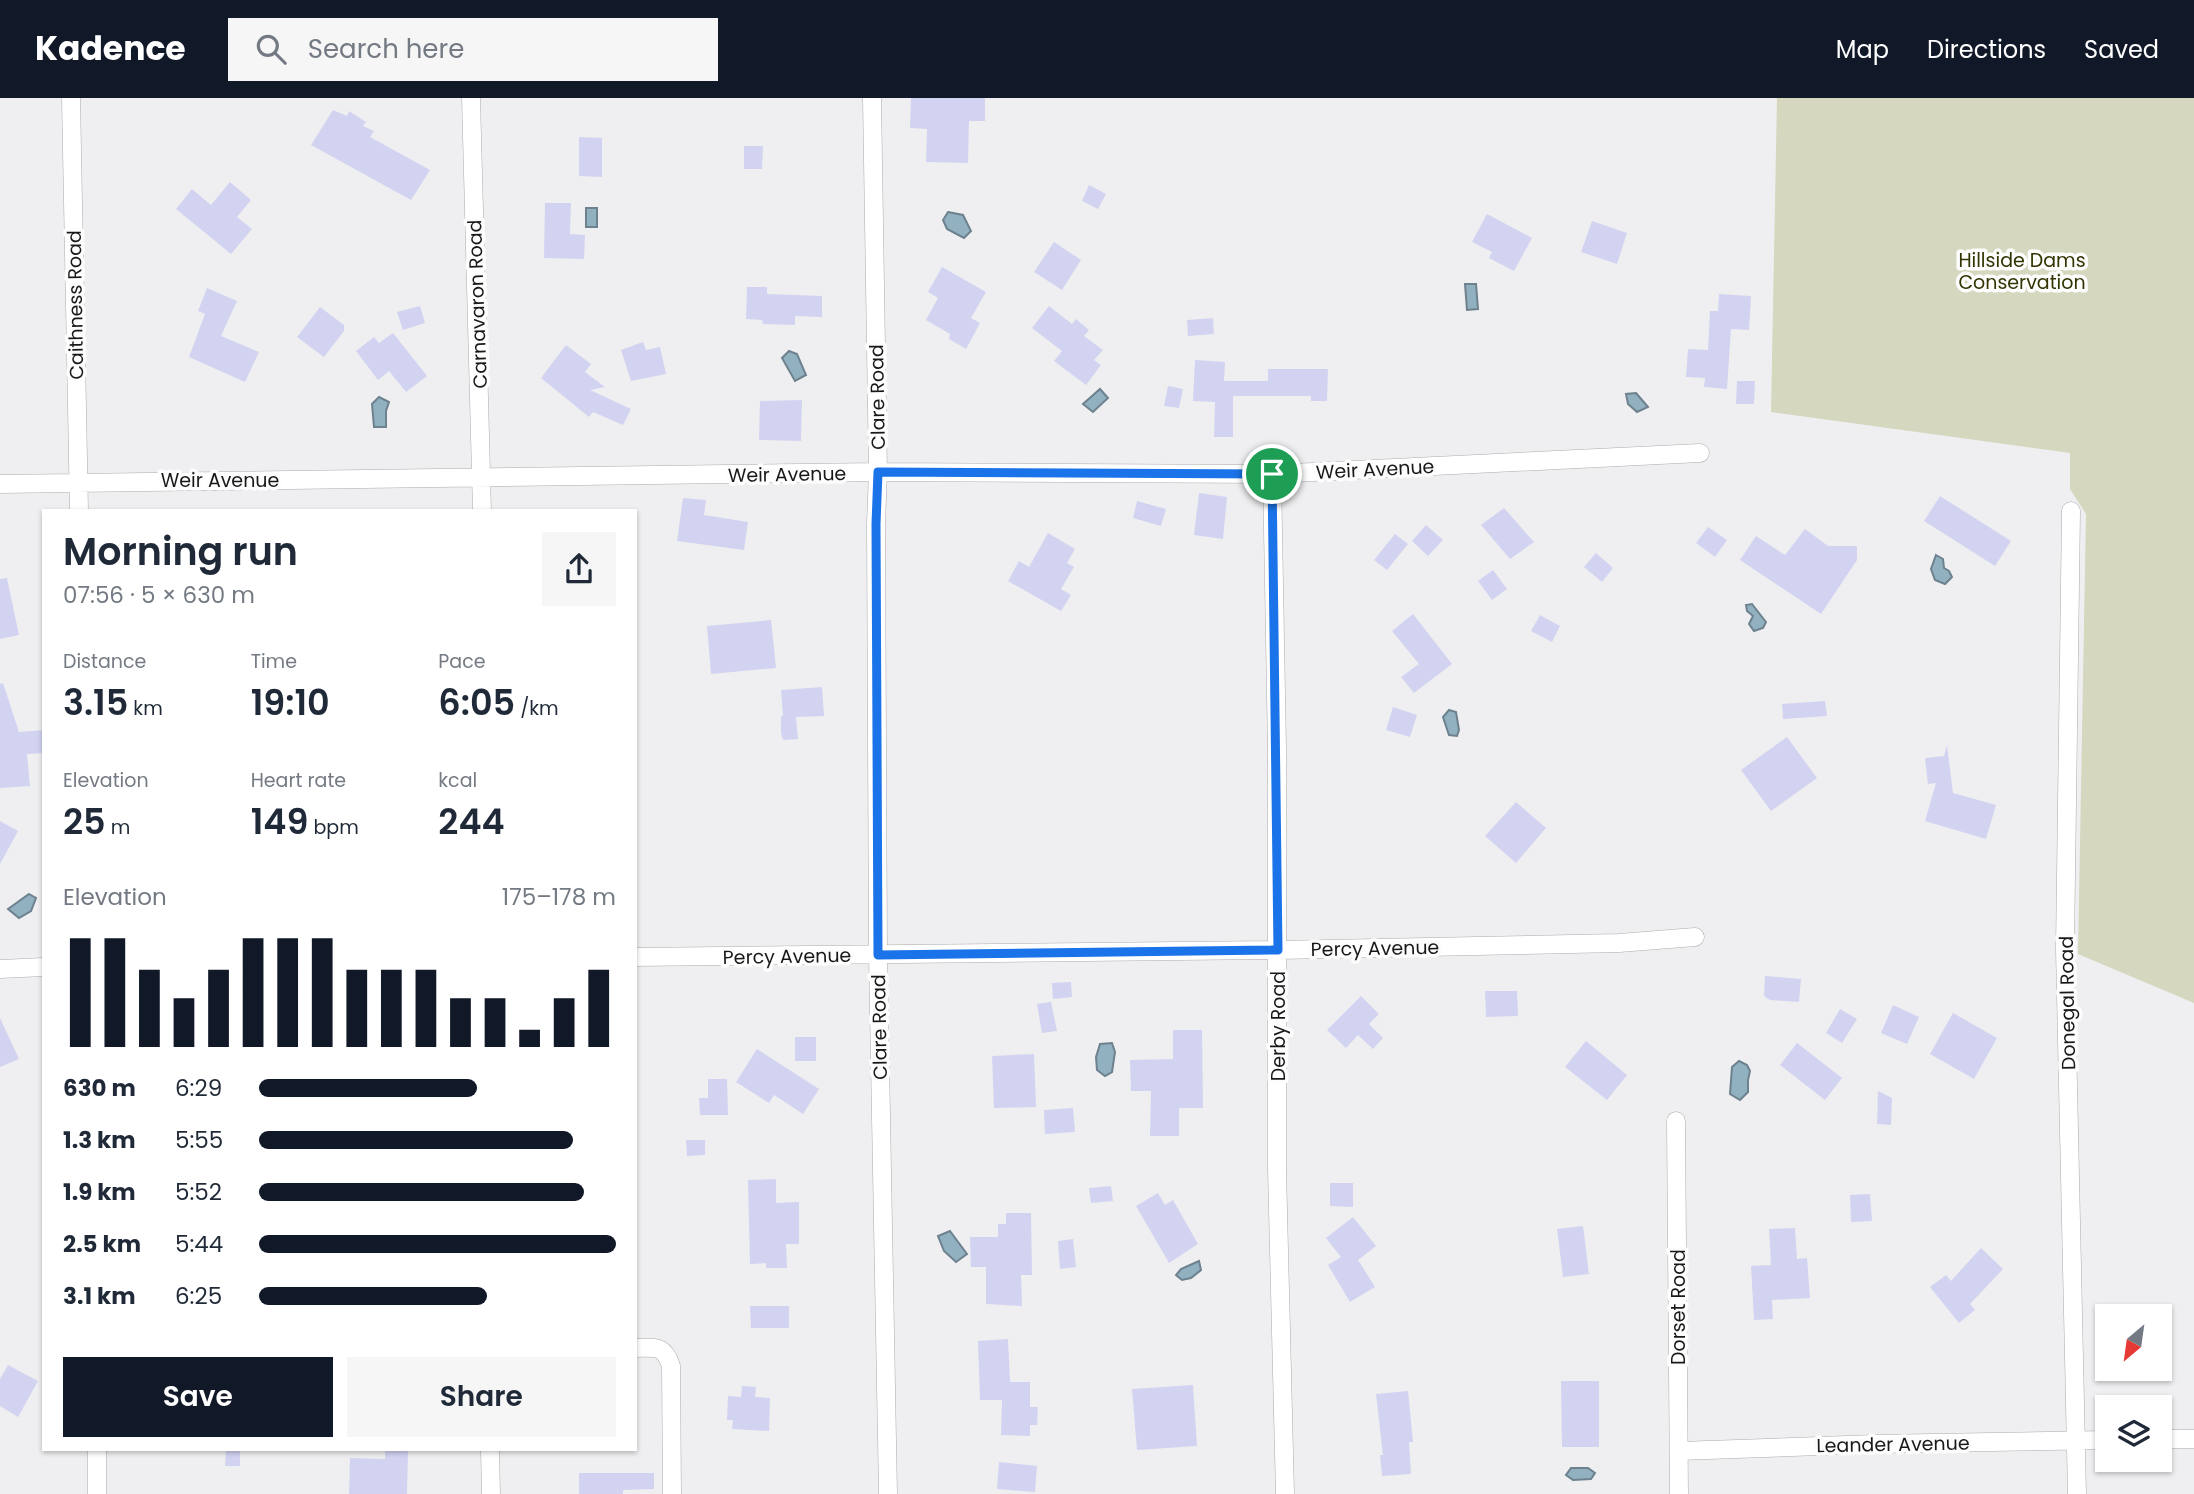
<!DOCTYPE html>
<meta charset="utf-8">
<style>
:root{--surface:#fff;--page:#f6f6f7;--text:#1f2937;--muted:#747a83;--accent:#111827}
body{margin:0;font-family:Poppins,sans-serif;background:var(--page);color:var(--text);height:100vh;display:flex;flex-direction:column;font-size:26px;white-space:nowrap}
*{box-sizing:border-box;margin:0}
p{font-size:23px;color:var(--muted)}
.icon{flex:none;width:38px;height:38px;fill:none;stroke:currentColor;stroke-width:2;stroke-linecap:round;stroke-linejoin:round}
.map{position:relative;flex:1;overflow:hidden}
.details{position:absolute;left:42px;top:411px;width:595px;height:942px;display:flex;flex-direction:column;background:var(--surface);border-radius:0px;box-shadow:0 2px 5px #0004}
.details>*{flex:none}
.needle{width:46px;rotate:209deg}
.buttons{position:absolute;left:2095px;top:1206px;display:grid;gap:14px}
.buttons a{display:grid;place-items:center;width:77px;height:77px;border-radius:0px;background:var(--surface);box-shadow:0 2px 5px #0004;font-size:35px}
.pin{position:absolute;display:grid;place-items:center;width:60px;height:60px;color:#fff;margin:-30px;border:4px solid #fff;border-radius:50%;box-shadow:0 2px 7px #0007}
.round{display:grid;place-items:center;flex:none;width:74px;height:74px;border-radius:0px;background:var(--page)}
.overview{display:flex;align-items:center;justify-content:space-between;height:119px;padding:0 21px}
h1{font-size:38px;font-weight:600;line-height:52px}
.stats{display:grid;grid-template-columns:repeat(3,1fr);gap:10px;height:119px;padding:7px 21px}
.stats div{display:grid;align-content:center}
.stats b{font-size:35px;font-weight:600}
.stats small{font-size:19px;font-weight:400}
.stats p{font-size:19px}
.chart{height:196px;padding:14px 21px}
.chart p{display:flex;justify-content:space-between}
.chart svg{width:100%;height:126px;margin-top:7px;stroke:var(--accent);stroke-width:6}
.cta{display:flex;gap:14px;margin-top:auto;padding:14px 21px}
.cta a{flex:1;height:80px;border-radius:0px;background:var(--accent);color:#fff;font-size:28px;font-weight:600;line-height:80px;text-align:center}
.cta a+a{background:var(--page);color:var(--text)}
ul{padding:0 21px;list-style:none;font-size:23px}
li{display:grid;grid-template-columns:112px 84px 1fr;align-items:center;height:52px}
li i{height:18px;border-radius:9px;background:var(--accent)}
header{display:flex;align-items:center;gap:42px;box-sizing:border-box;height:98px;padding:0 35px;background:var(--accent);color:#fff}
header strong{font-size:33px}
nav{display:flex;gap:38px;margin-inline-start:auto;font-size:24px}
.search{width:490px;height:63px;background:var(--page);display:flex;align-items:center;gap:18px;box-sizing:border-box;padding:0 24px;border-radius:0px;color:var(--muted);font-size:26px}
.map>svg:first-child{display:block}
.green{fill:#d5d7be}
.water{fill:#91b0c0;stroke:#6d828e;stroke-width:2}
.building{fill:#d2d3f1}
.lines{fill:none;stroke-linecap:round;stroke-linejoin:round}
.minor-casing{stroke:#acacad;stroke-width:19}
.minor{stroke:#fff;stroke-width:18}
.route-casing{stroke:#fff;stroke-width:14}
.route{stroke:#1a73e8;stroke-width:9}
.labels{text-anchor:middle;stroke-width:7;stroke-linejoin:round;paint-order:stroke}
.park-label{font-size:19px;fill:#333400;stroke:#fdfdfe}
.street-label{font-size:19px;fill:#181819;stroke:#fdfdfe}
</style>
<header>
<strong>Kadence</strong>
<div class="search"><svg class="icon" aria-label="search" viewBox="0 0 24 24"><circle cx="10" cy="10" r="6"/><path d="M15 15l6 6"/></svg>Search here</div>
<nav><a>Map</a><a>Directions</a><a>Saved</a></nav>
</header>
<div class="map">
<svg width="2194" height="1396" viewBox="0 0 2194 1396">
<rect width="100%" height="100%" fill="#efeff1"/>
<path class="green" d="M 1777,0 L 2194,0 L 2194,905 L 2078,856 L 2086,416 L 2070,391 L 2070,355 L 1771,314 Z"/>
<path class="water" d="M 586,110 L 597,110 L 597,129 L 586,129 Z
M 948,114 L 963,117 L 971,133 L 964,140 L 947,131 L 943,122 Z
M 1476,186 L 1478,211 L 1467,212 L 1465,186 Z
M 789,253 L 797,256 L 806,277 L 795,283 L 782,260 Z
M 1100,291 L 1108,300 L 1093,314 L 1083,306 Z
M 1636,295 L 1648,309 L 1637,314 L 1628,306 L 1626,296 Z
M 379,299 L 389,304 L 386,313 L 386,329 L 374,329 L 372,306 Z
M 1936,457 L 1943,461 L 1944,470 L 1949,473 L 1952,479 L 1945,486 L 1935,482 L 1931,471 Z
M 1752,506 L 1766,524 L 1763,530 L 1754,533 L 1749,526 L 1753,518 L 1747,513 L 1746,507 Z
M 1449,612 L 1456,614 L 1459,632 L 1457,638 L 1449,637 L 1443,619 Z
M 29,796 L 36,800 L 31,813 L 19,820 L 8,811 Z
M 1112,945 L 1115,954 L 1112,974 L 1105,978 L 1097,972 L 1096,959 L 1100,946 Z
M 1739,963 L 1747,967 L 1750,973 L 1748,982 L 1748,994 L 1740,1002 L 1730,996 L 1732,969 Z
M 950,1133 L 967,1156 L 956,1164 L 944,1153 L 938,1138 Z
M 1199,1163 L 1201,1172 L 1191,1180 L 1182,1182 L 1176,1177 L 1181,1171 Z
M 1571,1370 L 1588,1370 L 1595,1375 L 1591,1381 L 1573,1382 L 1566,1377 Z"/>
<path class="building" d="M 911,0 L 985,0 L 985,23 L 969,23 L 968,65 L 926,64 L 927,31 L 910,30 Z
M 333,12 L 347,18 L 349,13 L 366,24 L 363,28 L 374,33 L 370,39 L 430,72 L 411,102 L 311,47 Z
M 579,39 L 602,40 L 602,79 L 579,78 Z
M 744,48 L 763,48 L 762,71 L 744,71 Z
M 230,84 L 251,102 L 237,119 L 252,131 L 231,156 L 176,111 L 192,91 L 211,107 Z
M 1089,87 L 1106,96 L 1098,111 L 1082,103 Z
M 545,105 L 571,105 L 570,136 L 585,137 L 584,161 L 544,160 Z
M 1487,116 L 1532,140 L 1514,173 L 1489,160 L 1492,154 L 1472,144 Z
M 1592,123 L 1627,135 L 1617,166 L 1581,154 Z
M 1054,144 L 1081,162 L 1062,192 L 1034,174 Z
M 942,169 L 986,194 L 971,220 L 980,225 L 966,251 L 949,241 L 950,236 L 926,222 L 938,200 L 928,194 Z
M 747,189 L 767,189 L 767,196 L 822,198 L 822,219 L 795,218 L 795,227 L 763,226 L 762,222 L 746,221 Z
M 207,190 L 237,203 L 221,238 L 259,254 L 245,284 L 189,259 L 205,216 L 198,213 Z
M 1719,196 L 1751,198 L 1749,232 L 1731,231 L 1727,291 L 1704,289 L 1705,280 L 1686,279 L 1688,251 L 1708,252 L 1710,213 L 1718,213 Z
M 420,208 L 425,225 L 403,232 L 397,214 Z
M 1049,208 L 1072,226 L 1076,221 L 1089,232 L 1084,238 L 1103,252 L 1094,262 L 1101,267 L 1086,287 L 1054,263 L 1062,253 L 1032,230 Z
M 320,209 L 344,227 L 344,233 L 324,259 L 297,239 Z
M 1213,220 L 1214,236 L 1188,238 L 1187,222 Z
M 393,235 L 427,278 L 406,294 L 389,273 L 378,282 L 356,253 L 374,239 L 379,245 Z
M 643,244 L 646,252 L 660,249 L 666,276 L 631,283 L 621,252 Z
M 566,247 L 591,266 L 585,274 L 605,289 L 590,292 L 631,311 L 623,327 L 593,314 L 589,319 L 541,280 Z
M 1195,262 L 1225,264 L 1224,283 L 1268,283 L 1268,271 L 1328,271 L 1327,303 L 1311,303 L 1311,298 L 1233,298 L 1233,339 L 1214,339 L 1215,304 L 1193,303 Z
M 1737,283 L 1755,283 L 1754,306 L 1736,306 Z
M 1168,288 L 1183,291 L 1179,310 L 1164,308 Z
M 802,302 L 801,343 L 759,342 L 760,303 Z
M 1199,395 L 1227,399 L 1223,441 L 1194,437 Z
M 1940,398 L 2011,443 L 1995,468 L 1924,423 Z
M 683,400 L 706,402 L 704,417 L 748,424 L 744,452 L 677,443 Z
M 1137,403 L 1166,411 L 1161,428 L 1133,420 Z
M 1504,410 L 1534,444 L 1510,461 L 1481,427 Z
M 1426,427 L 1443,442 L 1428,458 L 1412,443 Z
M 1708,429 L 1727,442 L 1715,459 L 1696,445 Z
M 1805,431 L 1828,448 L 1857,448 L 1857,462 L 1821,516 L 1740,462 L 1756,438 L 1785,457 Z
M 1048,435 L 1075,451 L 1067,465 L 1074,469 L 1061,491 L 1071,497 L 1061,513 L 1008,483 L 1019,463 L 1029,469 Z
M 1395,436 L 1408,446 L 1387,472 L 1374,462 Z
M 1596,455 L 1613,470 L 1602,484 L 1584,469 Z
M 1493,472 L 1507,491 L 1492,502 L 1478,483 Z
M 7,480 L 19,537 L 0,541 L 0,481 Z
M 1413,516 L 1452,566 L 1414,595 L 1401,579 L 1419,566 L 1392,533 Z
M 1540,517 L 1560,528 L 1552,544 L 1531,533 Z
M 771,522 L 776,570 L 711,576 L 707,528 Z
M 3,585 L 19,634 L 44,632 L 44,655 L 27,656 L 30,688 L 0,690 L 0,586 Z
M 822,589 L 824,618 L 796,619 L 798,641 L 783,642 L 781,635 L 781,618 L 783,618 L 781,592 Z
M 1825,603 L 1827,618 L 1783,621 L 1782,606 Z
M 1393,609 L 1417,617 L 1410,639 L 1386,632 Z
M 1787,639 L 1817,680 L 1771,713 L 1741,672 Z
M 1947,647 L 1953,695 L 1996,707 L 1986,741 L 1925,723 L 1936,685 L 1928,686 L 1925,660 L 1944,658 Z
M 1516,704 L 1546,730 L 1516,765 L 1485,738 Z
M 0,723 L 18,733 L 0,766 Z
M 1765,878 L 1801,881 L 1799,904 L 1770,902 L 1764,898 Z
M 1071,884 L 1072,899 L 1053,901 L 1052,885 Z
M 1485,893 L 1517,893 L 1518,918 L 1486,919 Z
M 1361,898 L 1379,916 L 1369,926 L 1383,940 L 1373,951 L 1358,937 L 1346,950 L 1327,932 Z
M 1051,904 L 1057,933 L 1042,935 L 1037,906 Z
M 1893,907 L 1919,919 L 1907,946 L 1881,935 Z
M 1840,911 L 1857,921 L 1842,945 L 1826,935 Z
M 1953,915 L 1997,940 L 1974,981 L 1930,956 Z
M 0,920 L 19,961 L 0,969 Z
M 1173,932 L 1202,932 L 1203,1010 L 1179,1010 L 1179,1038 L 1150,1038 L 1151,993 L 1131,993 L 1130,962 L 1173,961 Z
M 795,939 L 816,939 L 816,963 L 795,963 Z
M 1586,943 L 1627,977 L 1607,1002 L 1565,969 Z
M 1797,945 L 1842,980 L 1825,1002 L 1780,967 Z
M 757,951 L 819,991 L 803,1016 L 774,997 L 769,1005 L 736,984 Z
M 1034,956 L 1036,1009 L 994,1010 L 992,958 Z
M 708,981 L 727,981 L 728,1017 L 700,1017 L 699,1000 L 708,1000 Z
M 1878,993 L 1892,1000 L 1891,1027 L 1877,1026 Z
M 1073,1010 L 1075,1034 L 1045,1036 L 1044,1012 Z
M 686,1042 L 705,1042 L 705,1057 L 687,1058 Z
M 776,1081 L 776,1105 L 799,1104 L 799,1146 L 786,1146 L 787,1170 L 766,1170 L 766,1165 L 750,1166 L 748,1082 Z
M 1330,1085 L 1353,1085 L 1353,1109 L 1330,1108 Z
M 1111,1088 L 1113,1103 L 1091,1105 L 1089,1090 Z
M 1158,1095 L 1165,1107 L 1173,1102 L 1198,1146 L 1169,1165 L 1136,1108 Z
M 1870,1096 L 1872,1123 L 1851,1124 L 1850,1097 Z
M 1006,1115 L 1031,1115 L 1032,1177 L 1021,1177 L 1022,1208 L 986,1206 L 986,1169 L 971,1169 L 970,1139 L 998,1139 L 998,1126 L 1006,1126 Z
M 1353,1119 L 1376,1148 L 1358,1162 L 1375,1189 L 1350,1204 L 1328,1167 L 1341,1159 L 1326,1140 Z
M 1583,1128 L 1589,1176 L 1563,1179 L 1557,1131 Z
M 1795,1130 L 1797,1161 L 1807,1160 L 1810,1200 L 1772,1202 L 1773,1221 L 1754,1222 L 1751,1168 L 1771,1167 L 1769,1131 Z
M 1073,1141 L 1076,1169 L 1060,1171 L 1058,1143 Z
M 1981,1150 L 2003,1171 L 1970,1206 L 1975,1212 L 1959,1225 L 1930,1189 L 1946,1177 L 1951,1183 Z
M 750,1208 L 789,1208 L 789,1230 L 751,1230 Z
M 1008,1241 L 1010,1284 L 1030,1284 L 1030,1309 L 1038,1309 L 1037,1327 L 1030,1327 L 1030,1338 L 1001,1337 L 1002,1302 L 980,1302 L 978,1243 Z
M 8,1267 L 38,1283 L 18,1319 L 0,1308 L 0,1281 Z
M 1561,1283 L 1599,1283 L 1599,1349 L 1562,1349 Z
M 1193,1287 L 1197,1348 L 1137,1352 L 1132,1291 Z
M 742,1288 L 756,1289 L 755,1299 L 770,1300 L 769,1333 L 732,1331 L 733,1322 L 727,1322 L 728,1298 L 741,1299 Z
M 1408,1293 L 1413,1344 L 1409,1344 L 1411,1376 L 1382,1378 L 1380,1357 L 1383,1357 L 1376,1296 Z
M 226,1351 L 240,1351 L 240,1368 L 225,1368 Z
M 385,1351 L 408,1351 L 407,1396 L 349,1396 L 350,1360 L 385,1361 Z
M 999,1364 L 1037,1368 L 1035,1394 L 997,1391 Z
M 579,1375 L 654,1375 L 654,1391 L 623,1392 L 623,1396 L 579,1396 Z"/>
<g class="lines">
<defs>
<path id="minor" d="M 71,0 L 79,413
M 471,0 L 482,413
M 872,0 L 878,374 L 876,426 L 878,857 L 888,1396
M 1272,376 L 1277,651 L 1277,1071 L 1285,1396
M 0,386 L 878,374 L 1272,376 L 1700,355
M 2071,413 L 2065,851 L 2077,1396
M 635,859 L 1278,852 L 1619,845 L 1695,839
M 0,871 L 44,869
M 1676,1023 L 1679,1396
M 635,1250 C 655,1250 664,1246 671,1268 L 672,1396
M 2160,1341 L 2194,1341
M 97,1351 L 97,1396
M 490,1351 L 491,1396
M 1679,1353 L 1875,1346 L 2107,1342"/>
</defs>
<use href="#minor" class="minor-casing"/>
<use href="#minor" class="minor"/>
</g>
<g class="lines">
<defs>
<path id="route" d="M 878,374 L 1272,376 L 1278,852 L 878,857 L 876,426 Z"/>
</defs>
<use href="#route" class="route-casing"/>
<use href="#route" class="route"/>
</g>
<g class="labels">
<g class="park-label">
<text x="2022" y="169">Hillside Dams<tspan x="2022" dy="22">Conservation</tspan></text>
</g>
<g class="street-label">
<text transform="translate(477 206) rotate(-92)" y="7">Carnavaron Road</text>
<text transform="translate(75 207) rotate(-91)" y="7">Caithness Road</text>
<text transform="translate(877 299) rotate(-91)" y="7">Clare Road</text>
<text transform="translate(1375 371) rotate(-3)" y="7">Weir Avenue</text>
<text transform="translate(787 376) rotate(-1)" y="7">Weir Avenue</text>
<text x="220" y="389">Weir Avenue</text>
<text transform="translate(1375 850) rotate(-1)" y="7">Percy Avenue</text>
<text transform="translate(787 858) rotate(-1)" y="7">Percy Avenue</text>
<text transform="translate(2067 905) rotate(-91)" y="7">Donegal Road</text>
<text transform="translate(1278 928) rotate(-90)" y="7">Derby Road</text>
<text transform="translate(879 929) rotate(-91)" y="7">Clare Road</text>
<text transform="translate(1678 1209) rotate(-90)" y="7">Dorset Road</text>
<text transform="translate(1893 1346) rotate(-1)" y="7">Leander Avenue</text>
</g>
</g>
</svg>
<div class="buttons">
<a><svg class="needle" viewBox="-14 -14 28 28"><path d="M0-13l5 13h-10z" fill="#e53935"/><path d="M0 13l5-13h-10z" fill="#747a83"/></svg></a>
<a><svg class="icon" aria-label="layers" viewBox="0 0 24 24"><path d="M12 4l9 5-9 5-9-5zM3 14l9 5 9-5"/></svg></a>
</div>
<div class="pin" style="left:1272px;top:376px;background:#1e9e55"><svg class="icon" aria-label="arrive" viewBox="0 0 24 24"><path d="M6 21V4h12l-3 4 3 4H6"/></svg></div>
<section class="details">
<div class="overview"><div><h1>Morning run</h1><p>07:56 · 5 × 630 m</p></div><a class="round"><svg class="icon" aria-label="share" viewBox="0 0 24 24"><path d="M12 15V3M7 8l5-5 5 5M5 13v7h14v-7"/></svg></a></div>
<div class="stats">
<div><p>Distance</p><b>3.15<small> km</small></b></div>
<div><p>Time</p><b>19:10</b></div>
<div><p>Pace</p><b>6:05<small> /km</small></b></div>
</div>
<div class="stats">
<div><p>Elevation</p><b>25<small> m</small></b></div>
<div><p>Heart rate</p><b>149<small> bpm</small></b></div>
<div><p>kcal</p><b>244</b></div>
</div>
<div class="chart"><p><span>Elevation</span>175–178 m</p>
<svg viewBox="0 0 160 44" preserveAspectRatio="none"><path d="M5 44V6M15 44V6M25 44V17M35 44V27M45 44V17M55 44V6M65 44V6M75 44V6M85 44V17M95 44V17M105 44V17M115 44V27M125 44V27M135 44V38M145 44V27M155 44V17"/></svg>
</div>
<ul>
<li><b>630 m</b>6:29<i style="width:61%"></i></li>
<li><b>1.3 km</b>5:55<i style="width:88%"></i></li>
<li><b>1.9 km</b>5:52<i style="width:91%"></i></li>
<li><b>2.5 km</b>5:44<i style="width:100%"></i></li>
<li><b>3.1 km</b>6:25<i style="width:64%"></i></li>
</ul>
<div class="cta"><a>Save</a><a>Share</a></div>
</section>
</div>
